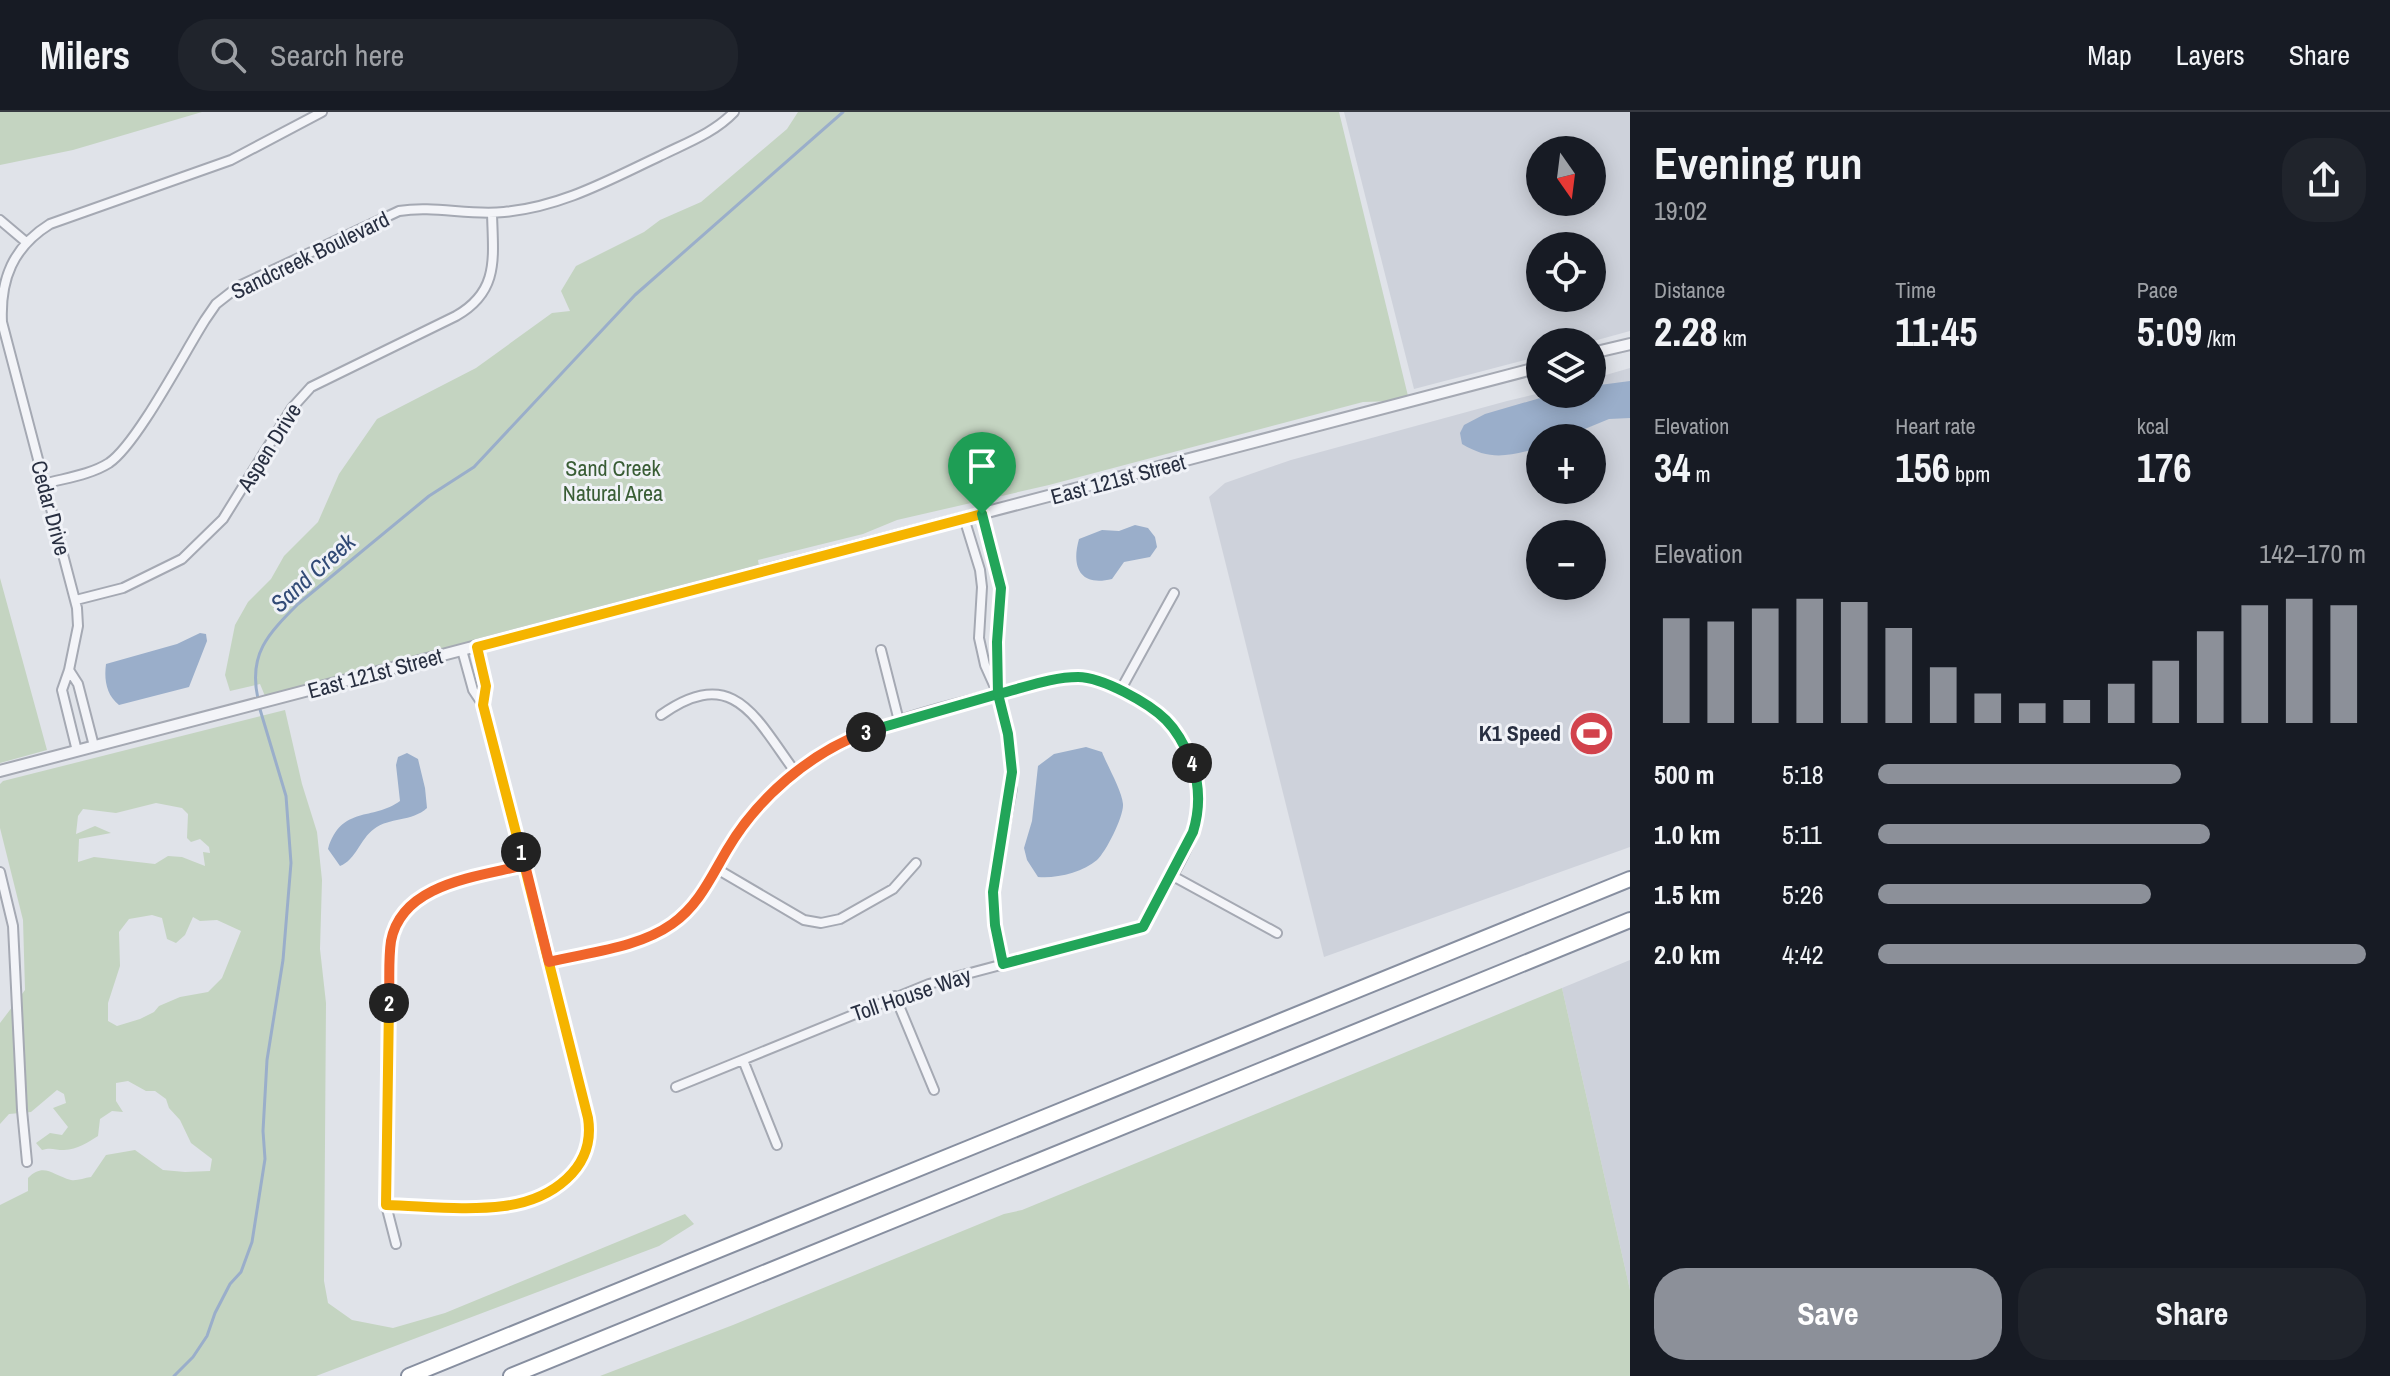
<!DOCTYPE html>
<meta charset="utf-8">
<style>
:root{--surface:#171b24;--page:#20242c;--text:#f1f3f6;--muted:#9ea1a6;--line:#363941;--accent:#8c9099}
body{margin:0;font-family:"Archivo Narrow",sans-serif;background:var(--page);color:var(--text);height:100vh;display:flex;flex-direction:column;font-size:30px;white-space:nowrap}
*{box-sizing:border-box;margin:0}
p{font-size:26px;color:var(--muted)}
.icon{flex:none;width:44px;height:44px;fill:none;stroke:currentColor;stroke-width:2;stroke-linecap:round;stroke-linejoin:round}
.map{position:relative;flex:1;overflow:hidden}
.drawer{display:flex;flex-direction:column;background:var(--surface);width:760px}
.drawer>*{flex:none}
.needle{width:52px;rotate:166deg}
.buttons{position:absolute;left:1526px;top:24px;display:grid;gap:16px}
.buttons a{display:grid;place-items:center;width:80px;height:80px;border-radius:50%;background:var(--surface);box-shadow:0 4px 20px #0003;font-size:40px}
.pin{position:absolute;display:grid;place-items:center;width:68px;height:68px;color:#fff;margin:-82px -34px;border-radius:50% 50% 50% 0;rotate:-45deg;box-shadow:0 0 8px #0007}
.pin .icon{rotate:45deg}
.km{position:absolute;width:40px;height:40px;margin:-20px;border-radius:50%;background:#222;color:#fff;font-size:22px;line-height:40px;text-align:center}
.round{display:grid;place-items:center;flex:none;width:84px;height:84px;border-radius:32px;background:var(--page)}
.summary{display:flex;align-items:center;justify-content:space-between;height:136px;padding:0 24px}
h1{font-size:44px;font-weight:800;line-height:60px}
.figures{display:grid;grid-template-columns:repeat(3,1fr);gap:12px;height:136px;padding:8px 24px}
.figures div{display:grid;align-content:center}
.figures b{font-size:40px;font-weight:800}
.figures small{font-size:22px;font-weight:400}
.figures p{font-size:22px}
.chart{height:224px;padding:16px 24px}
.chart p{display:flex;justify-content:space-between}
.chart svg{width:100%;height:144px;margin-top:8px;stroke:var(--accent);stroke-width:6}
.action{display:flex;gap:16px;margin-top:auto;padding:16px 24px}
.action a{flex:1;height:92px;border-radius:32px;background:var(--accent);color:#fff;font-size:32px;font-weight:800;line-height:92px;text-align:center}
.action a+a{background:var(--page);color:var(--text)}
ul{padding:0 24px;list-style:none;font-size:26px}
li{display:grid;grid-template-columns:128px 96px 1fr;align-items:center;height:60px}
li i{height:20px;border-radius:10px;background:var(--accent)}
header{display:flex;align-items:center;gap:48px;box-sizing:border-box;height:112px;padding:0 40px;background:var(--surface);border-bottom:2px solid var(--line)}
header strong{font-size:38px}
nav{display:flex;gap:44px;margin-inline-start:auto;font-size:28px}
.search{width:560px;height:72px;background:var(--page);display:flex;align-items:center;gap:20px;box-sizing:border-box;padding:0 28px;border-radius:32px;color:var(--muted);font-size:30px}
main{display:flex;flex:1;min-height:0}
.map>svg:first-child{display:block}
.built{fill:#ced2db;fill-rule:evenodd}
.green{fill:#c4d4c1;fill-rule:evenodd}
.water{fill:#9aaeca}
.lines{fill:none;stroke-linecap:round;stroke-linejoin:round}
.stream{stroke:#9aaeca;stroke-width:3}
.minor-casing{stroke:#a5a9b3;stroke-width:12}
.tertiary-casing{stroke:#a5a9b3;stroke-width:14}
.motorway-casing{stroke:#878fa0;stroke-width:18}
.minor{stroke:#f3f4f8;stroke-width:8}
.tertiary{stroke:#f3f4f8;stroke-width:10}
.motorway{stroke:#fff;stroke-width:14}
.split-1-casing{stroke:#fff;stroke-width:16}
.split-2-casing{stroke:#fff;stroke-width:16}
.split-3-casing{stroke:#fff;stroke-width:16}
.split-4-casing{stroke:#fff;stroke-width:16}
.split-5-casing{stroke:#fff;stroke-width:16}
.split-1{stroke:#f5b400;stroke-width:10}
.split-2{stroke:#f5b400;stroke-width:10}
.split-3{stroke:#f0652b;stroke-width:10}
.split-4{stroke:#22a559;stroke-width:10}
.split-5{stroke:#22a559;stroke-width:10}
.labels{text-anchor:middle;stroke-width:6;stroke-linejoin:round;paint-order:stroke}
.street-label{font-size:22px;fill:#282f41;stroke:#f0f2f7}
.park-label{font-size:22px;fill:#395d35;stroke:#f0f2f7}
.poi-label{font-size:22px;font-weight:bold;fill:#282f41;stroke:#f0f2f7;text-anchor:end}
.water-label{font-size:24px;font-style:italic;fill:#314a76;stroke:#f0f2f7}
</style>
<header>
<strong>Milers</strong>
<div class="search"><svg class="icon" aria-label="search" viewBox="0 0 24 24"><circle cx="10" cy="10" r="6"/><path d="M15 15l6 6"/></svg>Search here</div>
<nav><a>Map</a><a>Layers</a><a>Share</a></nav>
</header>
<main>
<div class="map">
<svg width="1630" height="1264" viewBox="0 0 1630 1264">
<rect width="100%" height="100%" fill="#e0e3e9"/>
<path class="built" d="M 1344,0 L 1630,0 L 1630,219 L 1590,230 L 1540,230 L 1540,244 L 1414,277 ZM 1540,38 L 1592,38 L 1592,90 L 1540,90 ZM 1540,134 L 1592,134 L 1592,186 L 1540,186 Z
M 1630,256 L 1630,735 L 1324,845 L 1209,385 L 1225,371 L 1291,348 L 1507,289 L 1540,281 L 1592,282 L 1592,267 ZM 1540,326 L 1592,326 L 1592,378 L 1540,378 ZM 1540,422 L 1592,422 L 1592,474 L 1540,474 Z
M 1630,848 L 1630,1178 L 1562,876 Z"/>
<path class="green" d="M 0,0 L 202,0 L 73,38 L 0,53 Z
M 798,0 L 1339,0 L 1408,284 L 1395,289 L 1363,290 L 1049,373 L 897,408 L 863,422 L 758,448 L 759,454 L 265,584 L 260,572 L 230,579 L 225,563 L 235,513 L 248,490 L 271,467 L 284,444 L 318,410 L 339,362 L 377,307 L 476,256 L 552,201 L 570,199 L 561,179 L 576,154 L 644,120 L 660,108 L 701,90 L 787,17 Z
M 0,466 L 47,638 L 0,651 Z
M 285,598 L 302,672 L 317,720 L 322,768 L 320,837 L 326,891 L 324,1169 L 328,1191 L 352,1208 L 393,1216 L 445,1201 L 685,1102 L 694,1112 L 659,1134 L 316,1264 L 0,1264 L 0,1093 L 28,1079 L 28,1066 C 44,1050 52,1063 71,1068 C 77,1069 84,1066 91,1065 L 106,1043 L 135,1038 L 163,1058 L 185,1060 L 210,1059 L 212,1047 L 191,1031 L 180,1008 L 169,996 L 166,987 L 155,979 L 146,979 L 128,969 L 116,971 L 116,989 L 123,1000 L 112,999 L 100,1007 L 98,1024 C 87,1031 78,1037 64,1038 C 55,1038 51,1035 42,1038 L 36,1031 L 50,1021 L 62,1023 L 68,1015 L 53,996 L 66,991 L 64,982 L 57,978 L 31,1000 L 9,1002 L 0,1012 L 0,911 L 25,878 L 23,808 L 0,716 L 0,672 L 3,669 ZM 156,691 L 182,696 L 188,702 L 187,726 L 191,730 L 200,727 L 209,735 L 210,741 L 203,740 L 205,754 L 182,745 L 168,744 L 155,752 L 94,745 L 78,750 L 79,727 L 111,721 L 95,714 L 76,722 L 78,704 L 83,697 L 116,701 ZM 152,803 L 162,806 L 167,827 L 176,831 L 185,823 L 193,805 L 200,809 L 217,808 L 241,819 L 222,866 L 208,880 L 180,885 L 159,894 L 154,900 L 140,907 L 117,914 L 108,909 L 108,891 L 120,854 L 119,820 L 129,807 Z
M 1562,876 L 1630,1178 L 1630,1264 L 600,1264 L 733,1213 L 1004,1102 L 1022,1098 Z"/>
<path class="water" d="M 1630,269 L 1630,306 L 1609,307 L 1563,326 L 1540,326 L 1540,336 C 1509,343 1492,350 1462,332 L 1460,321 L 1464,313 L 1485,302 L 1554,282 L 1592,282 L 1592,274 Z
M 1135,413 L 1148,416 L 1155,425 L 1157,435 L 1150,445 L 1124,450 L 1112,467 C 1080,475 1071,455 1079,427 L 1102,418 L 1119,419 Z
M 200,521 L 206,522 L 207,529 L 189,575 L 119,593 C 106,583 104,567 106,552 L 177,532 Z
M 1086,635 L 1102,640 C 1107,653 1122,679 1123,692 C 1124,704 1106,740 1097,748 C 1083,760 1056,767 1038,765 L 1027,748 L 1024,736 L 1032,709 L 1038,654 L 1054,642 Z
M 407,641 L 418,647 L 425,676 L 427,696 C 412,710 389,705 374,717 C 360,727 356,748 340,754 L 328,737 C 341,693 373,709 400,689 L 396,653 L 398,645 Z"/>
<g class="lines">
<path class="stream" d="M 258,587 C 248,542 268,522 298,492 L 429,384 L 474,355 L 635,183 L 843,0
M 174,1264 L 193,1245 L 207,1224 L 215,1201 L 230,1172 L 241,1160 L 252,1130 L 265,1047 L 263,1019 L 267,948 L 283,848 L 291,751 L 286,684 L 259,594"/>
<defs>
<path id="minor" d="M 0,108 L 26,130
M 44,372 C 65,366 90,363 109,351 C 137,332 184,241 205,208 L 216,192 L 239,174 L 399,99 C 434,93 469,104 504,100 C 561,95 609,68 660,44 C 686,31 714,21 734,0
M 982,402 L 1001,476 L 997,530 L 998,578
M 964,406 L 980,458 L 982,475 L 979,526 L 985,553 L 998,582 L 1012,645 L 1012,676 L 993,780 L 995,813 L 1003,852
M 76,488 L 123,476 L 182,447 L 223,407 L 292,296 L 311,275 L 456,204 C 500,179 493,145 492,101
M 477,535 L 486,574 L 483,592
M 881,538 L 899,609
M 69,558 L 78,572 L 94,634
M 1120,579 L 1174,481
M 661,603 C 734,551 756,607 796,661
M 77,639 L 62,578 L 69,558 L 78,514 L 77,496 L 2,210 C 0,167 13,135 50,112 L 231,48 L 322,0
M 717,757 L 804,808 L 821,811 L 840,807 L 893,777 L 916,751
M 0,760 L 13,814 L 22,998 L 27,1050
M 1171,763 L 1277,821
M 549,850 C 585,841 628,837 661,819 C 695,800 709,767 729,735 C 747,706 771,679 799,659 C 873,604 968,590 1056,567 C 1084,563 1101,569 1126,582 C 1174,607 1206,648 1197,705 C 1191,740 1160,783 1143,815 L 929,872 L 676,975
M 895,884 L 934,978
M 743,948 L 777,1033
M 386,1093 C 424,1094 466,1099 505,1094 C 551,1088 596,1057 588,1006 L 483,593 L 473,578 L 462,538
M 396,1132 L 386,1093 L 390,843 C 396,771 468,768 525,753"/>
<path id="tertiary" d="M 1592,241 L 1630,232
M 0,659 L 1540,255"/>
<path id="motorway" d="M 409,1264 L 1630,767
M 511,1264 L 1630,808"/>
</defs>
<use href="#minor" class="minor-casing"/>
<use href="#tertiary" class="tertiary-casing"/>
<use href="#motorway" class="motorway-casing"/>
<use href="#minor" class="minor"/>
<use href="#tertiary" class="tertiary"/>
<use href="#motorway" class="motorway"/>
</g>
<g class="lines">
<defs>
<path id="split-1" d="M 521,740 L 483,593 L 486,574 L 477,535 L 982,402"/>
<path id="split-2" d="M 389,891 L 386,1093 C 424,1094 466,1099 504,1094 C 551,1088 596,1057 588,1006 L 521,740"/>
<path id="split-3" d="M 389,891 C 390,871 388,849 391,829 C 402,771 478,765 525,753 L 549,850 C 590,840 638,836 672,812 C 699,793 711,765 727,738 C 757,686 810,641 866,620"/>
<path id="split-4" d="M 866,620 L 998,582 L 1008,622 L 1012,660 L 993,780 L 995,813 L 1003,852 L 1143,815 L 1193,720 C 1200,697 1200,674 1192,651"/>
<path id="split-5" d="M 982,402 L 1001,476 L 997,530 L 998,582 C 1024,576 1051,565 1078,565 C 1102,565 1149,591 1166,608 C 1178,620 1186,636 1192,651"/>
</defs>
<use href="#split-1" class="split-1-casing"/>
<use href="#split-2" class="split-2-casing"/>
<use href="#split-3" class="split-3-casing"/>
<use href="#split-4" class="split-4-casing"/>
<use href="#split-5" class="split-5-casing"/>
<use href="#split-1" class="split-1"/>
<use href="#split-2" class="split-2"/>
<use href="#split-3" class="split-3"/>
<use href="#split-4" class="split-4"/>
<use href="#split-5" class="split-5"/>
</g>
<defs>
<symbol id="stadium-disc" viewBox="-11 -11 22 22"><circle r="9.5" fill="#d2424c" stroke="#f0f2f7"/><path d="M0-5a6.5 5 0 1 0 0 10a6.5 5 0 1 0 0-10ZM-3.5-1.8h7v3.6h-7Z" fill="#fff"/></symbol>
</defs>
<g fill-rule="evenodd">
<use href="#stadium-disc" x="1566" y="596" width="51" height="51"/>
</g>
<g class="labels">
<g class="street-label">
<text transform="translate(310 143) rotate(-26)" y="8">Sandcreek Boulevard</text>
<text transform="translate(269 335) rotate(-58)" y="8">Aspen Drive</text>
<text transform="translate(1118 367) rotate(-15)" y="8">East 121st Street</text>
<text transform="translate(51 396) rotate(75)" y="8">Cedar Drive</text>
<text transform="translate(375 561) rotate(-15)" y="8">East 121st Street</text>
<text transform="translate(911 882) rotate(-19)" y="8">Toll House Way</text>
</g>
<g class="park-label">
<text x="613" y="364">Sand Creek<tspan x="613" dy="25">Natural Area</tspan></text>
</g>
<g class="poi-label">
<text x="1561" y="629">K1 Speed</text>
</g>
<g class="water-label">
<text transform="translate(313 461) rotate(-42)" y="8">Sand Creek</text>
</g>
</g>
</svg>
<div class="buttons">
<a><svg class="needle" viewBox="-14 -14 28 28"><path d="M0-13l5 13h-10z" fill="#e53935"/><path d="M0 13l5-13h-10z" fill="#9ea1a6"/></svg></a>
<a><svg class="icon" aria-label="locate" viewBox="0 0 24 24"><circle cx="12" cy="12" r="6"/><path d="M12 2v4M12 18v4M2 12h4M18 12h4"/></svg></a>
<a><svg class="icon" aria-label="layers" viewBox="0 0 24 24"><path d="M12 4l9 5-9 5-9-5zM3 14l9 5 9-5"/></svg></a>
<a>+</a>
<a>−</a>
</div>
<div class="pin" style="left:982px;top:402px;background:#1e9e55"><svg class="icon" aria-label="arrive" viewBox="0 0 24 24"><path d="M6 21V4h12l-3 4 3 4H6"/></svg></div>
<b class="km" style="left:521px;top:740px">1</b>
<b class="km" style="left:389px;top:891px">2</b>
<b class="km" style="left:866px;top:620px">3</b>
<b class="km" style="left:1192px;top:651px">4</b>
</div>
<section class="drawer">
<div class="summary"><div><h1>Evening run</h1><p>19:02</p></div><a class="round"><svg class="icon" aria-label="share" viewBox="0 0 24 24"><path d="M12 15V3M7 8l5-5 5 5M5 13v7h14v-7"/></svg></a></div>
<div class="figures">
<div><p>Distance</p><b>2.28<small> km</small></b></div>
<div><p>Time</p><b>11:45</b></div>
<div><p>Pace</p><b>5:09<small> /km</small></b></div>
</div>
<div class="figures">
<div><p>Elevation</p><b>34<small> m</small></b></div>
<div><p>Heart rate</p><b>156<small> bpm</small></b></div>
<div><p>kcal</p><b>176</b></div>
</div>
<div class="chart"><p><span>Elevation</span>142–170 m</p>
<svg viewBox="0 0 160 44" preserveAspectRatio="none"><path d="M5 44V12M15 44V13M25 44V9M35 44V6M45 44V7M55 44V15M65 44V27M75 44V35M85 44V38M95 44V37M105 44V32M115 44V25M125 44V16M135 44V8M145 44V6M155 44V8"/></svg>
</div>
<ul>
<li><b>500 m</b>5:18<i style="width:62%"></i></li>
<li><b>1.0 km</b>5:11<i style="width:68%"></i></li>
<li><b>1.5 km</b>5:26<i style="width:56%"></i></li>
<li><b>2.0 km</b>4:42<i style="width:100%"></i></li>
</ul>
<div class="action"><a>Save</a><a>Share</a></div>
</section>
</main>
